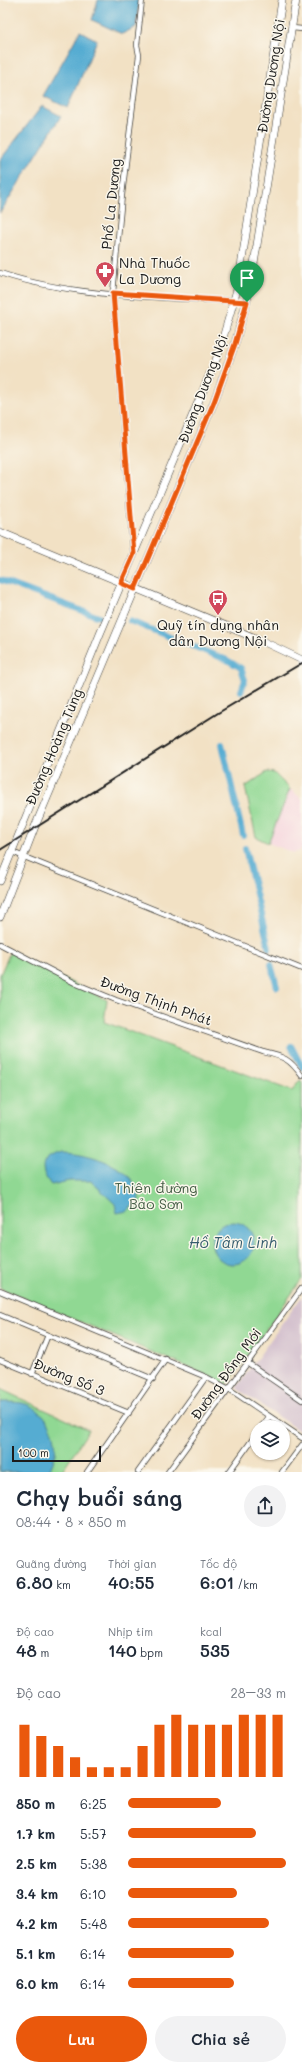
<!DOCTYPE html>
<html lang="vi">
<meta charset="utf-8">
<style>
:root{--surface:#fff;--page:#f2f2f3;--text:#1f2937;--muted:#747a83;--accent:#ea580c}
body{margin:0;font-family:Mali,sans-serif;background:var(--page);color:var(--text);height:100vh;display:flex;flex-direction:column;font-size:15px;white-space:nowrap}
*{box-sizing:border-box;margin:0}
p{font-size:13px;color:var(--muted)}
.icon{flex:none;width:22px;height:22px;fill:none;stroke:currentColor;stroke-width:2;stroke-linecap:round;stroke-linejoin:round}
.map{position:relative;height:1472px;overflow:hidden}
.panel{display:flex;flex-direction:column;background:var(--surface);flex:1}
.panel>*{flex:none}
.fabs{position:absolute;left:250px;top:1420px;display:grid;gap:8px}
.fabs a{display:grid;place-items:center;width:40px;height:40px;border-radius:50%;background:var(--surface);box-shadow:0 1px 3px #0004;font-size:20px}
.scale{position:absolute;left:12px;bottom:10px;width:89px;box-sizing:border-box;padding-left:4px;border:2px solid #1c1c1c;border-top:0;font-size:11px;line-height:14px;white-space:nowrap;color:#1c1c1c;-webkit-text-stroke:3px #fbf7ec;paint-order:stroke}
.pin{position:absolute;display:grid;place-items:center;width:34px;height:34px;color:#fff;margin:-41px -17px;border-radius:50% 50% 50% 0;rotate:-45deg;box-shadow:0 0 4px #0007}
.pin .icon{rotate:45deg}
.round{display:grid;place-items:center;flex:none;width:42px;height:42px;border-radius:21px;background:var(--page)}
.overview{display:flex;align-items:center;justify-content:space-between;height:68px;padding:0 16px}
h1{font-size:22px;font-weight:600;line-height:30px}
.metrics{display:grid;grid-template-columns:repeat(3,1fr);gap:6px;height:68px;padding:4px 16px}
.metrics div{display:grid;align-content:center}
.metrics b{font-size:17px;font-weight:600}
.metrics small{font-size:11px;font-weight:400}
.metrics p{font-size:11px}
.chart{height:112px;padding:8px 16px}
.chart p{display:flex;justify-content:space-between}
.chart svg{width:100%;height:72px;margin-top:4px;stroke:var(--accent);stroke-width:6}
.action{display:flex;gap:8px;margin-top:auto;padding:8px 16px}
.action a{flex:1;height:46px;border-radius:24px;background:var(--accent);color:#fff;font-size:16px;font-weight:600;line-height:46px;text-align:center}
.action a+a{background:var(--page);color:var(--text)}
ul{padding:0 16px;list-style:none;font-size:13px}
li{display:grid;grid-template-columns:64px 48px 1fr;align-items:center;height:30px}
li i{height:10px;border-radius:5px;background:var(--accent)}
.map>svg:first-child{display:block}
.built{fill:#f5cfdb}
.industrial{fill:#d1bdcc}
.green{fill:#90d893;stroke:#567a58}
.water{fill:#55acd2;stroke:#386477}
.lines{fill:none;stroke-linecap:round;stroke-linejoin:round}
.canal{stroke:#55acd2;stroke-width:6}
.street-casing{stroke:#3c3a35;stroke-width:6}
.secondary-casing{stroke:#3c3a35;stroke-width:8}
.primary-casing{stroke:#3c3a35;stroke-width:8}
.street{stroke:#fff;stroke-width:4.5}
.secondary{stroke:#fff;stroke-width:7}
.primary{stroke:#fff;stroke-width:7}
.rail{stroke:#1c1c1c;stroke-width:2}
.route-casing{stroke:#fff;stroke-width:8}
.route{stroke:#ea580c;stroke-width:5}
.labels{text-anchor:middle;stroke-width:3;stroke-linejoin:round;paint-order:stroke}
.street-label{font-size:14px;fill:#1c1c1c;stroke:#fbf7ec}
.poi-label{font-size:14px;fill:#1c1c1c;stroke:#fbf7ec;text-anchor:start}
.park-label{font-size:14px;fill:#455e46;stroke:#fbf7ec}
.water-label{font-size:15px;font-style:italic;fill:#365d6e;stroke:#fbf7ec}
</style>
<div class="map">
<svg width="302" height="1472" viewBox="0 0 302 1472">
<rect width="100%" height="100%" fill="#fbf7ec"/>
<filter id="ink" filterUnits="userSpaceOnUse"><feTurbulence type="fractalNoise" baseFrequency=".025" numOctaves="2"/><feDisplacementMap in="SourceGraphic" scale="8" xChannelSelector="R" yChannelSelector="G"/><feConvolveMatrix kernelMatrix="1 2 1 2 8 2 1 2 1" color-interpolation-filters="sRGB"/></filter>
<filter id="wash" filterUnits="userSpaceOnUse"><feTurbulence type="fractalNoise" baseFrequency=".012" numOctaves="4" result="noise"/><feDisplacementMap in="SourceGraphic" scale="16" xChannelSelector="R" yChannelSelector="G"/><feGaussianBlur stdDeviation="0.9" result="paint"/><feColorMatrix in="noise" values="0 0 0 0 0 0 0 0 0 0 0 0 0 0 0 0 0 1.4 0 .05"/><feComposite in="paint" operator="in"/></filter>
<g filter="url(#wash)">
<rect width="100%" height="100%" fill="#f2e1c4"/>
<path class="built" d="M 290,789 L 302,799 L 302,846 L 300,851 L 294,853 L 268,843 Z"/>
<path class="industrial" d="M 302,1296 L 302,1433 L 236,1388 Z"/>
<path class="green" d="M 267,772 L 274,773 L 290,789 L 268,843 L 256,837 L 245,787 Z
M 10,952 L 107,1000 L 104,1022 L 292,1091 L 300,1080 L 302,1083 L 302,1279 L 228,1384 L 0,1288 L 0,975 Z
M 0,1389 L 89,1430 L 61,1472 L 0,1472 Z"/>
<path class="water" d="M 98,0 L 139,0 L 136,27 L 122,34 L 92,20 Z
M 80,31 L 97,40 L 68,108 L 43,96 Z
M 42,106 L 61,116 L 0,213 L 0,160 Z
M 61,1152 C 88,1152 139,1167 139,1200 L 127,1211 L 117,1213 L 115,1204 L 91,1181 L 69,1181 L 51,1185 C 38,1168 41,1158 61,1152 Z
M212 1243a21 21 0 1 1 42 0a21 21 0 1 1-42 0Z
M 0,1402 C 7,1402 15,1402 22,1403 C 52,1410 65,1448 48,1472 L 0,1472 Z"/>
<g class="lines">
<path class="canal" d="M 0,580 L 99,617
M 130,621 L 227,660 L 241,668 L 245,680 L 241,691
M 222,744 L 243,835
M 245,848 L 269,948
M 271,964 L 277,987
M 291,1046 L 302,1067"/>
</g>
</g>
<g filter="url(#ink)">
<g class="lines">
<defs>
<path id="street" d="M 292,28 L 302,29
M 0,273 C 71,297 159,297 234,301
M 133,551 L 113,293 L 122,195 L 139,55 L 137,45 L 142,0
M 12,852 L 302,969
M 0,944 L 77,984 L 116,1000 L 263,1052 C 284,1057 289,1058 302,1076
M 0,1291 L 206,1377 L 229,1389 L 302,1438
M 0,1315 L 153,1379
M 0,1360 L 129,1413
M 248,1363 L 302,1400
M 32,1374 L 48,1335
M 261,1427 L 269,1417
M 87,1472 L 166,1359
M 138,1472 L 206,1377
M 168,1472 L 302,1288
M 229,1472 L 257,1433
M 282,1472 L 302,1445"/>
<path id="secondary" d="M 0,532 L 260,640 L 302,660"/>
<path id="primary" d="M 0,881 L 100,634 L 218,355 L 238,286 L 282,0
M 0,917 L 34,829 L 214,402 L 235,344 L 250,289 L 296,0"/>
</defs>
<use href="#street" class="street-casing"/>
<use href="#secondary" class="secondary-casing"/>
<use href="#primary" class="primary-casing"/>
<use href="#street" class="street"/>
<use href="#secondary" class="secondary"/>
<use href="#primary" class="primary"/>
<path class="rail" d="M 0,850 L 218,713 L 302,663"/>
</g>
</g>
<g class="lines" filter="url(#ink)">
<defs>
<path id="route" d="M 113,293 L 247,302 L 235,344 L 214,402 L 135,589 L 121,583 L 134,554 Z"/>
</defs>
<use href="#route" class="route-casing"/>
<use href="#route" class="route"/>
</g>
<defs>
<symbol id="pharmacy-pin" viewBox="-11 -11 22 30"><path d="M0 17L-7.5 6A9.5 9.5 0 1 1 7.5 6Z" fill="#d1495b" stroke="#fbf7ec"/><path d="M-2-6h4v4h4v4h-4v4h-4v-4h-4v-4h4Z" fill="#fff"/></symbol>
<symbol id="bus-pin" viewBox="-11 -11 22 30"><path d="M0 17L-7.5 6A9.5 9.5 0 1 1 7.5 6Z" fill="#d1495b" stroke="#fbf7ec"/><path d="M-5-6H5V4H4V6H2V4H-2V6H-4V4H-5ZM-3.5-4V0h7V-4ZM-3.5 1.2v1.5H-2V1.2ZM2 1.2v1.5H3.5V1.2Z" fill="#fff"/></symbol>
</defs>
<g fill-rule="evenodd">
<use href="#pharmacy-pin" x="94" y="260" width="22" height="30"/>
<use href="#bus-pin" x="207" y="588" width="22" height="30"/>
</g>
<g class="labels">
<g class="street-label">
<text transform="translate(271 76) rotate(-81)" y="5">Đường Dương Nội</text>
<text transform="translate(111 204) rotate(-84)" y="5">Phố La Dương</text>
<text transform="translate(203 389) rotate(-69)" y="5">Đường Dương Nội</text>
<text transform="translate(54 747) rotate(-67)" y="5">Đường Hoàng Tùng</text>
<text transform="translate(156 1001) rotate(20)" y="5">Đường Thịnh Phát</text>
<text transform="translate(226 1374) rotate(-54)" y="5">Đường Đồng Mới</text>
<text transform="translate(69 1377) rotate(22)" y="5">Đường Số 3</text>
</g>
<g class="poi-label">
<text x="119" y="268">Nhà Thuốc<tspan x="119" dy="16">La Dương</tspan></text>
<text x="218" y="630" text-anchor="middle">Quỹ tín dụng nhân<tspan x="218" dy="16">dân Dương Nội</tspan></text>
</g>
<g class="park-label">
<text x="156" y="1193">Thiên đường<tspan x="156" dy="16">Bảo Sơn</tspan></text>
</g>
<g class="water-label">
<text x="233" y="1248">Hồ Tâm Linh</text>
</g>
</g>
</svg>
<div class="fabs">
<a><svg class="icon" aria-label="layers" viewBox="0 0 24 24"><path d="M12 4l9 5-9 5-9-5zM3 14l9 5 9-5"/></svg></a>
</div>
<div class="scale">100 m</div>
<div class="pin" style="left:247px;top:302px;background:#1e9e55"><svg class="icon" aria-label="arrive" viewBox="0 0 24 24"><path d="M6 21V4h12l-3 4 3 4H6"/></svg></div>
</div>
<section class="panel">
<div class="overview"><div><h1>Chạy buổi sáng</h1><p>08:44 · 8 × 850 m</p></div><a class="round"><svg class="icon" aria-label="share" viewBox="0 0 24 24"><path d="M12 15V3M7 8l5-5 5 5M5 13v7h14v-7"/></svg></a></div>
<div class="metrics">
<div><p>Quãng đường</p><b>6.80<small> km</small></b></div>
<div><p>Thời gian</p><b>40:55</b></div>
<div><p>Tốc độ</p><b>6:01<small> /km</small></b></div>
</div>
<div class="metrics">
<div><p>Độ cao</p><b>48<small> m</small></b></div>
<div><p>Nhịp tim</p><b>140<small> bpm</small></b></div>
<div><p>kcal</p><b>535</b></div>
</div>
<div class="chart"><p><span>Độ cao</span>28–33 m</p>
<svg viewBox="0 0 160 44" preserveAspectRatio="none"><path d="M5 44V12M15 44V19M25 44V25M35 44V32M45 44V38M55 44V38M65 44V38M75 44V25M85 44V12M95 44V6M105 44V12M115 44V12M125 44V12M135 44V6M145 44V6M155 44V6"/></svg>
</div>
<ul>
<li><b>850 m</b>6:25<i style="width:59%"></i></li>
<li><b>1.7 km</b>5:57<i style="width:81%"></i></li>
<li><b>2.5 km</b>5:38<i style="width:100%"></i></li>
<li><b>3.4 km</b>6:10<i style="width:69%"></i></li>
<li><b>4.2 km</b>5:48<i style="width:89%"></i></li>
<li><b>5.1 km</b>6:14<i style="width:67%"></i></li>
<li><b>6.0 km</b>6:14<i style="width:67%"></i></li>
</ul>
<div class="action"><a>Lưu</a><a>Chia sẻ</a></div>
</section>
